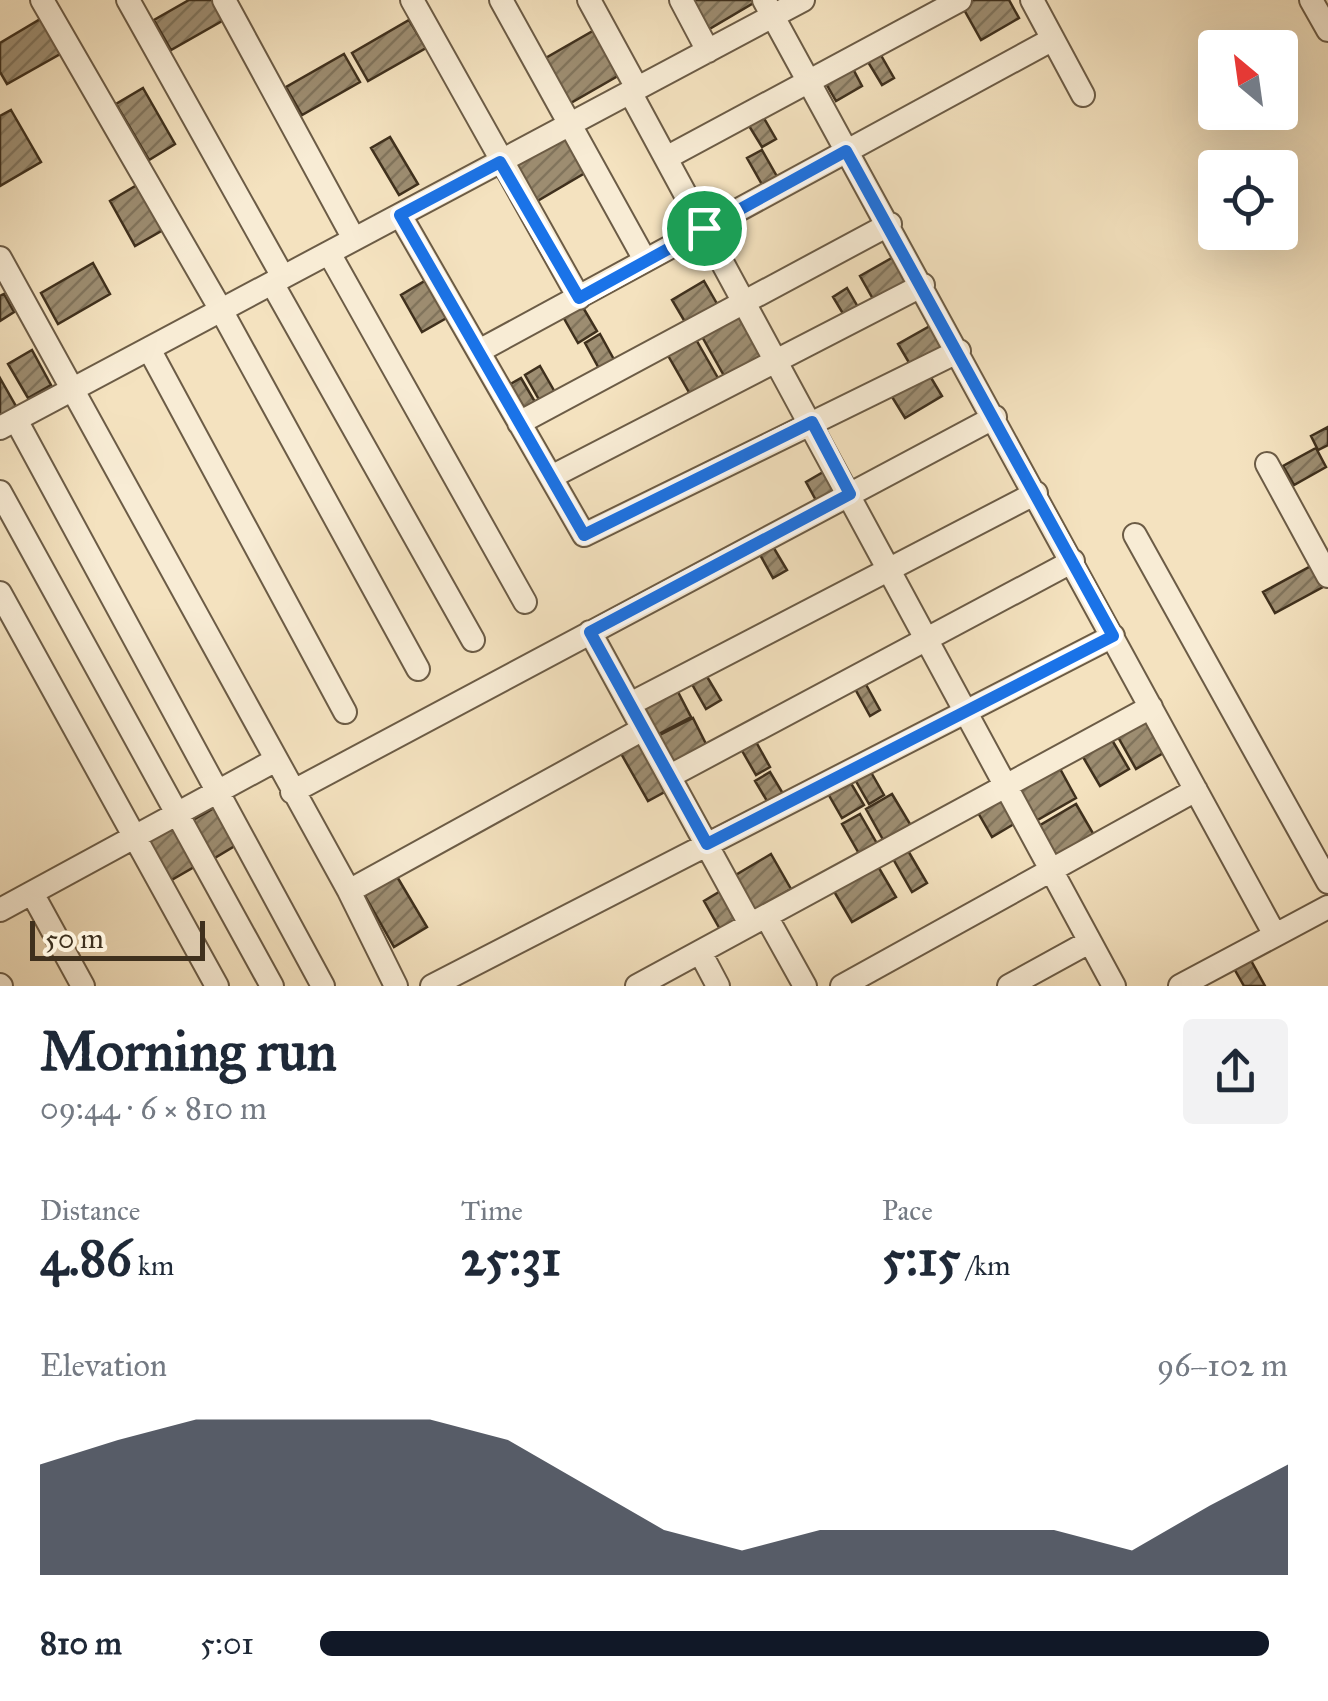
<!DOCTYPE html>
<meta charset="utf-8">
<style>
:root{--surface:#fff;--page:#f2f2f3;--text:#1f2937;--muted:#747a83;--accent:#111827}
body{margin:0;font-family:"IM FELL Great Primer",serif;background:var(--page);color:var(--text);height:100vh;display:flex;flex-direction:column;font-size:38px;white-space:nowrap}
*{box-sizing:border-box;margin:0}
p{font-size:32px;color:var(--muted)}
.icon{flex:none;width:55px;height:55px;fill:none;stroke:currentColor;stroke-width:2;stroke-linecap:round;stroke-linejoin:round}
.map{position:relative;height:986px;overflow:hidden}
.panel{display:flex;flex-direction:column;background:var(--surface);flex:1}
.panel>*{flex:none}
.needle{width:65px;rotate:331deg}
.fabs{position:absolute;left:1198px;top:30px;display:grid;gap:20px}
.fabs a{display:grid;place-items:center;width:100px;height:100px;border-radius:10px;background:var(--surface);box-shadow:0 10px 40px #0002;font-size:50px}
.scale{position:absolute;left:30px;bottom:25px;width:175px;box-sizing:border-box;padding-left:10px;border:5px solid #3f301d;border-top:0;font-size:28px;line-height:35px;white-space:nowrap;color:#3f301d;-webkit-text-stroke:8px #f8ecd5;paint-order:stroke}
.pin{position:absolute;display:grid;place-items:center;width:85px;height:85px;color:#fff;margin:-42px;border:5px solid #fff;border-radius:50%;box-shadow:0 2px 10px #0007}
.round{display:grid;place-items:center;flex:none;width:105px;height:105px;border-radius:10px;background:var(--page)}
.summary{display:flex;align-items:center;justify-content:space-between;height:170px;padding:0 40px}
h1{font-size:55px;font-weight:700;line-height:75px}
.stats{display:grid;grid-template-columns:repeat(3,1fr);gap:15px;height:170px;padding:10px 40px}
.stats div{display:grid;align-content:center}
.stats b{font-size:50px;font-weight:700}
.stats small{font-size:28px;font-weight:400}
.stats p{font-size:28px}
.chart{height:280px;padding:20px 40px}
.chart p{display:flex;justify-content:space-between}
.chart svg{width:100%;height:180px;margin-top:10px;fill:var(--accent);opacity:.7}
ul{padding:0 40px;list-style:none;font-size:32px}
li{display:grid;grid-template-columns:160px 120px 1fr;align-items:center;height:75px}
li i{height:25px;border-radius:12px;background:var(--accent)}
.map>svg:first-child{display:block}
.building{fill:url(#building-hatch);stroke:#3f301d;stroke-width:2.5}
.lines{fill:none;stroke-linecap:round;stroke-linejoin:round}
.street-casing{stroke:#6c5c46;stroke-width:26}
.street{stroke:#f8ecd5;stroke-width:22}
.route-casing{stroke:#fff;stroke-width:20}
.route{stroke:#1a73e8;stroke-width:12}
</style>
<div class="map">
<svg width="1328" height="986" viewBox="0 0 1328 986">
<defs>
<pattern id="building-hatch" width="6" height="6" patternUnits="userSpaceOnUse" patternTransform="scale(2.5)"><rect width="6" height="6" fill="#9d8d71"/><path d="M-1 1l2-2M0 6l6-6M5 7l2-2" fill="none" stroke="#81745c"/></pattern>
</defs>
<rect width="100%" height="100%" fill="#f4e2bf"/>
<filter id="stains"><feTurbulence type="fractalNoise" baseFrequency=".002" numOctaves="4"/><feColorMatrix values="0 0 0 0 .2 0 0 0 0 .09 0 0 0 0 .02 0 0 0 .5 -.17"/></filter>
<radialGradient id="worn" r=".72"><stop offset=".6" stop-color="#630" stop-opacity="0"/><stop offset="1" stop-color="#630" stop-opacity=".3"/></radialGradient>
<path class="building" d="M 189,0 L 219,0 L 229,17 L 171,50 L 154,20 Z
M 688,0 L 756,0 L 757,1 L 706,31 Z
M 973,0 L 1009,0 L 1019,18 L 981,40 L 962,6 Z
M 42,18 L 62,53 L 7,84 L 0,72 L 0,43 Z
M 409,20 L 426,48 L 368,81 L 352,53 Z
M 598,28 L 623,73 L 562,108 L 537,63 Z
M 878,50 L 894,78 L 882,85 L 865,57 Z
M 344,54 L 360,82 L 302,115 L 286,87 Z
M 851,65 L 862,86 L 836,101 L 824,80 Z
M 143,88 L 175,144 L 149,160 L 116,104 Z
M 11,110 L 41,162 L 0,186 L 0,116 Z
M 761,113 L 776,139 L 762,147 L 746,121 Z
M 567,129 L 590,170 L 534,203 L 510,161 Z
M 390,137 L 418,184 L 399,195 L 371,148 Z
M 762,150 L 779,180 L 764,188 L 747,158 Z
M 137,185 L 163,230 L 135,246 L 110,201 Z
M 897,255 L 914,285 L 877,306 L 860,276 Z
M 93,263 L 110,294 L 58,324 L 41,293 Z
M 428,279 L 450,316 L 422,332 L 401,295 Z
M 704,281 L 720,309 L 688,327 L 672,300 Z
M 847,288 L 862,314 L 848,322 L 833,297 Z
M 4,294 L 14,312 L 0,321 L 0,296 Z
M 581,304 L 597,331 L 578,343 L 562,315 Z
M 736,312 L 763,360 L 727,381 L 700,333 Z
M 930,326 L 943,348 L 911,366 L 898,344 Z
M 600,334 L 617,365 L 602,374 L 585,343 Z
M 694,336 L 722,385 L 694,401 L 666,352 Z
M 32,350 L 51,385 L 28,398 L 8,364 Z
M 540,366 L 556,394 L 541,403 L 525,375 Z
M 927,371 L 942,396 L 905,418 L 889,392 Z
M 0,378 L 17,408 L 0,417 Z
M 521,378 L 538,407 L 522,416 L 505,387 Z
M 1328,427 L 1328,445 L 1318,450 L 1311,436 Z
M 1316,448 L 1326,467 L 1294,485 L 1283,466 Z
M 825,471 L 838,492 L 818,504 L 806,482 Z
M 772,545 L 787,570 L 773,578 L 759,553 Z
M 1311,566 L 1323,587 L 1275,613 L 1263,592 Z
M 703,670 L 721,700 L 706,709 L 689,679 Z
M 864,681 L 880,710 L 870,716 L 854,687 Z
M 676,688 L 691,717 L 653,737 L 638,708 Z
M 693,718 L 708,748 L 670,767 L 654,738 Z
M 1147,721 L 1165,752 L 1136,769 L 1118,737 Z
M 643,736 L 672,788 L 648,801 L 619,750 Z
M 755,740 L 770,767 L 756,775 L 741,749 Z
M 1112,740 L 1129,769 L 1100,786 L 1083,757 Z
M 1058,765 L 1076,798 L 1034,822 L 1015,790 Z
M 868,767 L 884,795 L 869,804 L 853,776 Z
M 770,772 L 785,797 L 770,806 L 755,781 Z
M 849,780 L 864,805 L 842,818 L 827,792 Z
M 892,794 L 913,829 L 886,845 L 866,809 Z
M 1004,795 L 1019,821 L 992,837 L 977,811 Z
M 1076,804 L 1094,835 L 1055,857 L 1037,827 Z
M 216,807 L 238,844 L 208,862 L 186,824 Z
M 860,814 L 879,847 L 861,857 L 842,824 Z
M 178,823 L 201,863 L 168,882 L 145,842 Z
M 907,849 L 927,883 L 912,892 L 892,857 Z
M 771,854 L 791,889 L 749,913 L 729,879 Z
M 876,863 L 896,897 L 852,922 L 832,888 Z
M 396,875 L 427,927 L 394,947 L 364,894 Z
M 724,889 L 741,920 L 721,931 L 704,901 Z
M 1248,955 L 1265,986 L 1244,986 L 1232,965 Z"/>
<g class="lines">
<defs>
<path id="street" d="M 42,0 L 221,310 L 418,669
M 128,0 L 283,277
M 224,0 L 354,239
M 412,0 L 579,298
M 501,0 L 645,260
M 589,0 L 637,88
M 681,0 L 708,51
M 764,0 L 1275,935
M 1032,0 L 1083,95
M 1311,0 L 1328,30
M 630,92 L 1114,986
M 666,158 L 960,0
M 400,215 L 584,535 L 959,351
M 329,253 L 525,602
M 0,258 L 349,891 L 396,986
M 272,283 L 473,640
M 149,349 L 345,712
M 479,351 L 1053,39
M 16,420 L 323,986
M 519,423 L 890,224
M 0,428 L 803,0
M 1267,464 L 1328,576
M 551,477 L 923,285
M 0,492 L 272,986
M 1135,535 L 1328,882
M 0,593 L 217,986
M 590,632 L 750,924
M 630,704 L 1036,493
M 670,776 L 1073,561
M 292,792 L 995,417
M 349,891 L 643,729
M 32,893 L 83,986
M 0,910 L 274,761
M 766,916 L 805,986
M 700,952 L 718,986
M 0,985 L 1,986
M 432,986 L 1113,636
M 637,986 L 1151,707
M 842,986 L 1196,790
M 1009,986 L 1089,942
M 1180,986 L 1328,907"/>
</defs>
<use href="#street" class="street-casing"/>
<use href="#street" class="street"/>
</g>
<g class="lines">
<defs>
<path id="route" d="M 846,151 L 1113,636 L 707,844 L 590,632 L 850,494 L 812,422 L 584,535 L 400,215 L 500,162 L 579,298 Z"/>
</defs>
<use href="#route" class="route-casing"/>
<use href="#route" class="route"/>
</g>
<rect width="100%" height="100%" filter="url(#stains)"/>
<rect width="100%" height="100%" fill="url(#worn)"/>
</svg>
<div class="fabs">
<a><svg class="needle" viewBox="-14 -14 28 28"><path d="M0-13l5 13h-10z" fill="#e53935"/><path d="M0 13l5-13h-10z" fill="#747a83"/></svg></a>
<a><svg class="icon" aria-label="locate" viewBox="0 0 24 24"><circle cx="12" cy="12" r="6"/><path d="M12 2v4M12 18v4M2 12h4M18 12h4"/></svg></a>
</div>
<div class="scale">50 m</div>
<div class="pin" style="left:704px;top:228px;background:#1e9e55"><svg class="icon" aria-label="arrive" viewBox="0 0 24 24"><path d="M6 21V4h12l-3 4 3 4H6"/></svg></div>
</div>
<section class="panel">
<div class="summary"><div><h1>Morning run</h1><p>09:44 · 6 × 810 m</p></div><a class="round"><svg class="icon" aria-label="share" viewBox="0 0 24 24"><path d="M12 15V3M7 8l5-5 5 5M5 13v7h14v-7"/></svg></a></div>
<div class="stats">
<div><p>Distance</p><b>4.86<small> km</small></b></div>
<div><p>Time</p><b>25:31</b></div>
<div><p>Pace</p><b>5:15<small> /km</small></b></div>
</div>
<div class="chart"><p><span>Elevation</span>96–102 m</p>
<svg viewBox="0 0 160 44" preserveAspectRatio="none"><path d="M0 44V17L10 11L20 6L30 6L40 6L50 6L60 11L70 22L80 33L90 38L100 33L110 33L120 33L130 33L140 38L150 27L160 17V44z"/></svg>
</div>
<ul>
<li><b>810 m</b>5:01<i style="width:98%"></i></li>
</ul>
</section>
